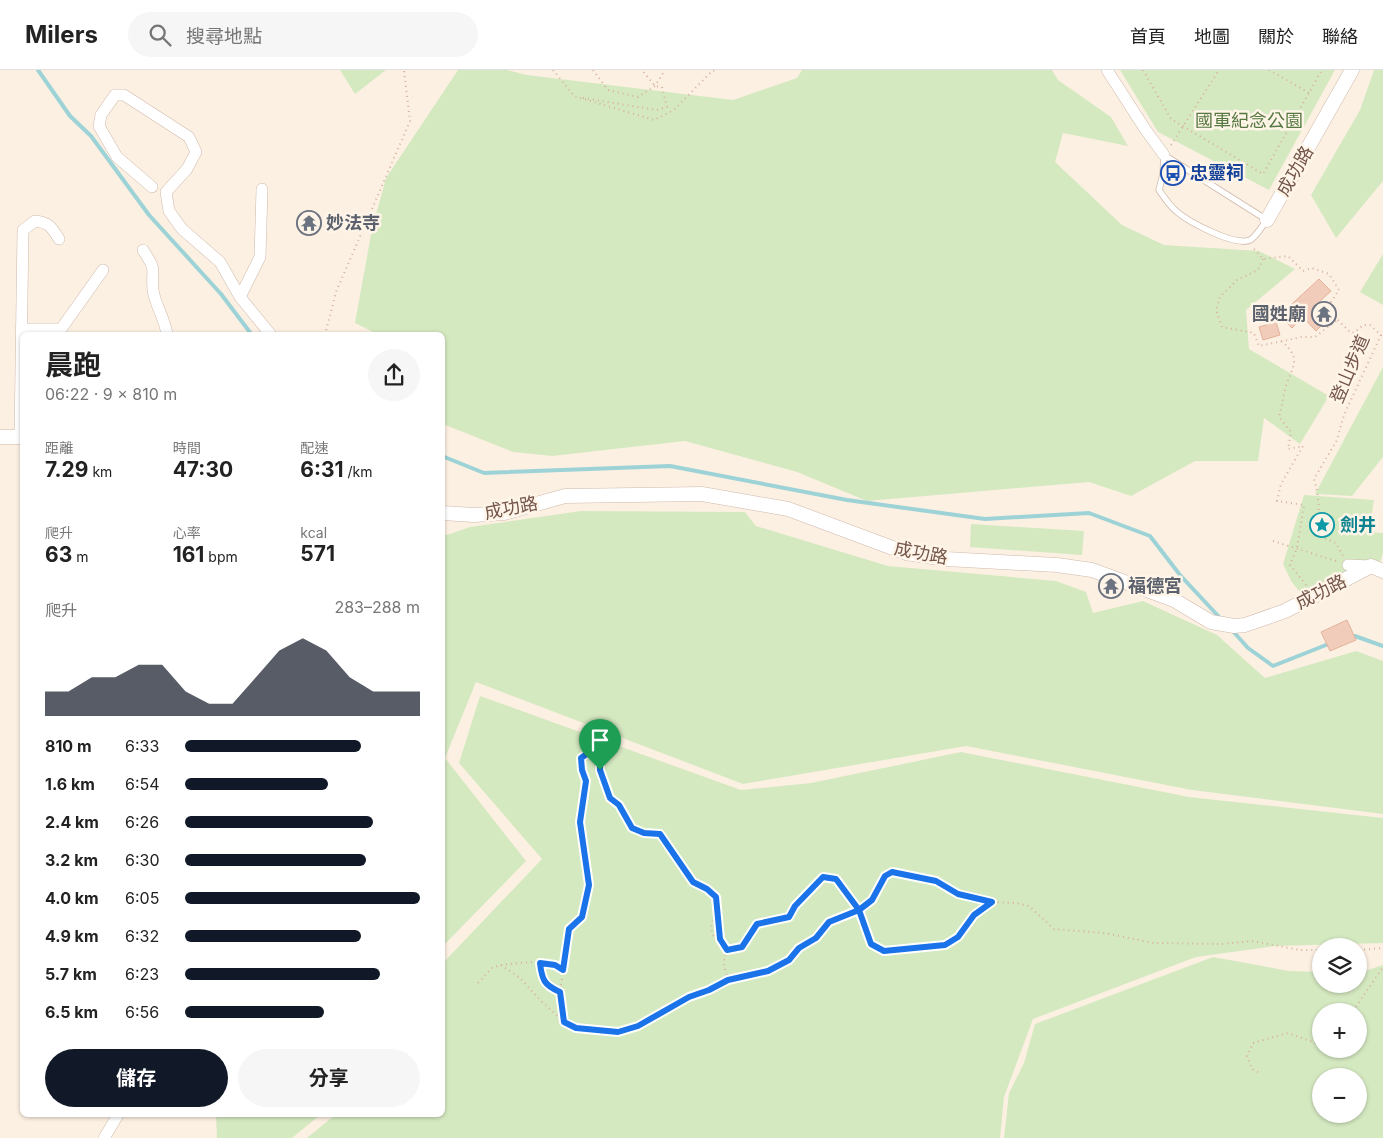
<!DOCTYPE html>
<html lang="zh-TW">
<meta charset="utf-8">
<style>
:root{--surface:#fff;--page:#f6f6f6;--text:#222;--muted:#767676;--line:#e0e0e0;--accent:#111827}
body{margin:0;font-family:Inter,"Noto Sans TC",sans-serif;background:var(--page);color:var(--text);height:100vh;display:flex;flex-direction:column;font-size:19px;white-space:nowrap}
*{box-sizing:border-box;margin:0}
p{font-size:16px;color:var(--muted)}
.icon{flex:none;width:28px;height:28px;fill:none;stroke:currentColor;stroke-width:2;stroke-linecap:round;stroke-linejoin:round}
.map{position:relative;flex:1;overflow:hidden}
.side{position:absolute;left:20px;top:262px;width:425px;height:785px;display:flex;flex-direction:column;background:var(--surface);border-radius:8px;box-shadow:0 1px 4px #0004}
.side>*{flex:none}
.tools{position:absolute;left:1312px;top:868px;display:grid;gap:10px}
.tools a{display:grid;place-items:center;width:55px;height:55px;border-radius:50%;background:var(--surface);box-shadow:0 1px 4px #0004;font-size:25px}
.pin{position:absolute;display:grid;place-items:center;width:42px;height:42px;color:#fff;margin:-51px -21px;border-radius:50% 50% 50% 0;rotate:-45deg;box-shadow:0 0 5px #0007}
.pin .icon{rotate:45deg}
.round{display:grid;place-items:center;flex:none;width:52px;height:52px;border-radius:26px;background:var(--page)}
.overview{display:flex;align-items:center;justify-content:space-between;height:85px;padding:0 25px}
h1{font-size:28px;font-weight:700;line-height:38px}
.stats{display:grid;grid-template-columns:repeat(3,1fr);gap:8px;height:85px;padding:5px 25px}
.stats div{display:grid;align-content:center}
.stats b{font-size:21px;font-weight:700}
.stats small{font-size:14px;font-weight:400}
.stats p{font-size:14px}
.chart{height:140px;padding:10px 25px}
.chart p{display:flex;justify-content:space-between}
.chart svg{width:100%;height:90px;margin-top:5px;fill:var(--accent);opacity:.7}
.cta{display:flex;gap:10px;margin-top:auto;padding:10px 25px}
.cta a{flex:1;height:58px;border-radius:30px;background:var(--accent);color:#fff;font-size:20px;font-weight:700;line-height:58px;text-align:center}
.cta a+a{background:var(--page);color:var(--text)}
ul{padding:0 25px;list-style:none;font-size:16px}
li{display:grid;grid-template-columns:80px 60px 1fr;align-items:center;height:38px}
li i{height:12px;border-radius:6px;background:var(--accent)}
header{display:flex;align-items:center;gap:30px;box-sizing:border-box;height:70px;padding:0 25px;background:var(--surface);border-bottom:1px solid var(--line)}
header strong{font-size:24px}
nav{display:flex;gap:28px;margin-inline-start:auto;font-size:18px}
.search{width:350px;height:45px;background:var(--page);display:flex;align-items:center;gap:12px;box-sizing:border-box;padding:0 18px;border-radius:28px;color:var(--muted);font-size:19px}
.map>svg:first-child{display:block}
.green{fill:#d5e9c1;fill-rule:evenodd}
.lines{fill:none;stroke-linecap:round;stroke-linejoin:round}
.stream{stroke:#9dd3d7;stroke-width:4}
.building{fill:#f1ccba;stroke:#e4b19a}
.service-casing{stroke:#cfb9ac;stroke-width:7}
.minor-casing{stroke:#cfb9ac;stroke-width:12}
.tertiary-casing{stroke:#cfb9ac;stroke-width:15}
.path{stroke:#d6af9d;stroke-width:2;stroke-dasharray:1 4;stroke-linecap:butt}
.service{stroke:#fff;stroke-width:5.5}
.minor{stroke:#fff;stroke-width:11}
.tertiary{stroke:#fff;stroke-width:14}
.route-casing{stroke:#fff;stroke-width:10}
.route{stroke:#1a73e8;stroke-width:6}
.labels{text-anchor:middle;stroke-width:5;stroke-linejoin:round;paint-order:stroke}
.park-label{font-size:18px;fill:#567941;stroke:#fff4e8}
.street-label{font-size:18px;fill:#745549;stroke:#fff4e8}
.transit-label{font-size:18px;font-weight:bold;fill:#164399;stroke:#fff4e8;text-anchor:start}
.worship-label{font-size:18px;font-weight:bold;fill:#5b616d;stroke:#fff4e8;text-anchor:start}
.culture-label{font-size:18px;font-weight:bold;fill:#0d838f;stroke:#fff4e8;text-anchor:start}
</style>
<header>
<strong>Milers</strong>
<div class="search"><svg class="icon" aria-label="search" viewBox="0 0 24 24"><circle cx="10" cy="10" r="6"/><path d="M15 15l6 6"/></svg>搜尋地點</div>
<nav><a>首頁</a><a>地圖</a><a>關於</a><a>聯絡</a></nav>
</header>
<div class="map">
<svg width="1383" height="1068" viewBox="0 0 1383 1068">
<rect width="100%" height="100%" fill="#fcf0e2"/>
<path class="green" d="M 340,0 L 386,0 L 355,24 Z
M 458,0 L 507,0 L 527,5 L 733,30 L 797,8 L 802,0 L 1052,0 L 1058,10 L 1111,47 L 1128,76 L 1063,63 L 1055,92 L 1122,155 L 1164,175 L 1259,181 L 1295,199 L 1246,240 L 1249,279 L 1329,326 L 1300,374 L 1264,348 L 1258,391 L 1195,391 L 1131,426 L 1089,412 L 867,431 L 797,402 L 685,371 L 552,386 L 513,382 L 443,354 L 442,265 L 379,265 L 355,253 L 372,159 L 386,108 Z
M 1120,0 L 1335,0 L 1269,120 L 1158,62 Z
M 1374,0 L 1383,0 L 1383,111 L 1336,168 L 1311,125 L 1360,40 Z
M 1383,184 L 1383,235 L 1360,222 Z
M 1383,297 L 1383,387 L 1352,426 L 1315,424 Z
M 1304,425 L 1374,430 L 1369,462 L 1383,463 L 1383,483 L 1380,492 L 1303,526 L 1291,511 L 1283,494 Z
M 581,441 L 745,442 L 756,456 L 888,496 L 1056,511 L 1086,522 L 1093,543 L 1143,531 L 1217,565 L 1265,608 L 1356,581 L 1383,591 L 1383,744 L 1192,720 L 966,676 L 743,714 L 476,612 L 445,688 L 526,791 L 443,876 L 443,464 L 447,465 L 470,457 Z
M 971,454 L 1084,461 L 1082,485 L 970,477 Z
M 480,626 L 741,720 L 811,713 L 961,682 L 1189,727 L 1383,748 L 1383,873 L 1275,876 L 1196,887 L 1033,949 L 1004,1027 L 1000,1068 L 307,1068 L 335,1045 L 442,1045 L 443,893 L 542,789 L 459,693 Z
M 1213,887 L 1289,901 L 1321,902 L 1321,914 L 1359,914 L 1359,903 L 1383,895 L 1383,1068 L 1004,1068 L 1009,1023 L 1024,993 L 1035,954 ZM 1321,941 L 1359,941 L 1359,979 L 1321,979 ZM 1321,1006 L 1359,1006 L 1359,1044 L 1321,1044 Z
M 216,1045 L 320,1045 L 292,1068 L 217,1068 Z"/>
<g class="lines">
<path class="stream" d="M 38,0 L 70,46 L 91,66 L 149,145 L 221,224 L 252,265
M 442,386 L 484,403 L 670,396 L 847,430 L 985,449 L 1089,443 L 1150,466 L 1180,505 L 1221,549
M 1231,559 L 1248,578 L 1273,596 L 1331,573
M 1350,568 L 1355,566 L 1383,576"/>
</g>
<path class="building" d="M 1319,209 L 1331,221 L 1318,233 L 1331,246 L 1316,261 L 1303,247 L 1292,258 L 1280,245 Z
M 1276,252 L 1280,265 L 1263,270 L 1259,257 Z
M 1347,550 L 1356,570 L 1330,581 L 1321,562 Z"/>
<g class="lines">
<defs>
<path id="service" d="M 1164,85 L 1267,150 C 1262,156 1256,167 1250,170 C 1235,177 1187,151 1176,141 C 1169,135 1164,127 1159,120 L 1163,104 Z"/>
<path id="minor" d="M 1107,0 L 1145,59 L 1164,85
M 152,117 L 117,87 L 99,56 L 101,45 L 115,25 L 124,25 L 189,67 L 196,82 L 187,99 L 166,122 L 169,141 L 182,159 L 220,192 L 240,227 L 271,265
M 143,180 C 158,203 151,197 153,220 C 155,235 165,248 167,265
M 240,227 L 260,187 L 262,119
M 21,259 L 61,259 L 103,200
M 20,367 L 23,160 L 35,151 C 49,152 52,158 59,169
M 1348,495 L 1371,496
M 104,1068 L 118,1045"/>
<path id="tertiary" d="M 1267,150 L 1352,0
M 0,367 L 22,367
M 442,443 L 474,445 L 504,443 L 565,426 L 702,424 L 788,439 L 906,483 L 946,489 L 1057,495 L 1092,500 L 1174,530 L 1211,552 L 1234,556 L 1245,555 L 1285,541 L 1371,496 L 1383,501"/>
</defs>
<use href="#service" class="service-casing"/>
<use href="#minor" class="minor-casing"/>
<use href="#tertiary" class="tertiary-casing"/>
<path class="path" d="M 553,0 L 574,26 L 654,50 L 674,40 L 712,1 L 716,0
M 593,0 L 608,20 L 638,27 L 655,16 L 665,0
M 1143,0 L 1171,49 L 1263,104 L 1322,0
M 1269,0 L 1309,23
M 583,28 L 657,40 L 667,37 L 662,17 L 655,16 L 642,0
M 1171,75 L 1219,0
M 1254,179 L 1263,189 L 1288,186 L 1303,201 L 1312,198 L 1329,204 L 1339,220 L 1331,232 L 1337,249 L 1351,263 L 1355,262 L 1363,255 L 1370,255 L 1381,265 L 1344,345 L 1337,370 L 1314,409 C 1319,427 1321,443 1315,461 L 1324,468 L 1336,473 L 1343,486
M 1263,189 L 1258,200 L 1237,210 L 1220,227 L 1216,240 L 1222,257 L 1254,263 L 1259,276 L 1302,267 L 1315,267 L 1337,250
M 325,265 L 336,222 L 410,51 L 404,0
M 1281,271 C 1302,288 1293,295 1286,316 C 1283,326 1282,337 1279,347 L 1291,362 L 1288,379 L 1303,376 L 1281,414 L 1277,431 L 1304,435 L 1297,478 L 1290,495 L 1307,516
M 1273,471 L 1339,492
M 992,832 L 974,845 L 958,867 L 945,875 L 884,881 L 871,874 L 859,840 L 872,830 L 885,805 L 898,802 L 936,811 L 958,824 L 992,832 L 1016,833 L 1029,836 L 1054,859 L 1104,863 L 1154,873 L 1222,874 L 1252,871 L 1300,880 L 1321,880
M 718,842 C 705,858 713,869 727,880 C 722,891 724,899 729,909
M 1359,880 L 1383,878
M 540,893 C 542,910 544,915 560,922
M 501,895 C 521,893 544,888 562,899
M 478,913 L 492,898 L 501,895 L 520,908 L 540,930 L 564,952 L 576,958 L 618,962 L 638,956 L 689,927 L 709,920 L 729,909 L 768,901 L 789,890 L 799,878 L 816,868 L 829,852 L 859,840 L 836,809 L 823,807 L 795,836 L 789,847 L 757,854 L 742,877 L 727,880 L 720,869 L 716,827 L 707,819 L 693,812 L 660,764 L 644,763 L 632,758 L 619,735 L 610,728 L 600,700 L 600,682 L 594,679 L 581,688 L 581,700 L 586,711 L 581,752 L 589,815 L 583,847 L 569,859 L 560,922 L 564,952
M 1353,941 L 1383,897
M 1258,1002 L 1252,999 L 1247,986 L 1253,973 L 1288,963 L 1321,975"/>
<use href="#service" class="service"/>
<use href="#minor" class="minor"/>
<use href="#tertiary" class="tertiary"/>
</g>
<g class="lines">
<defs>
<path id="route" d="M 600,700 L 600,682 L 594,679 L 581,688 L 582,700 L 586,711 L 580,752 L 589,815 L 582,847 L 569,859 L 563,900 L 555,895 L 540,893 C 542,910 544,915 560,922 L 564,952 L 576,958 L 618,962 L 638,956 L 689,927 L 709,920 L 728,910 L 768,901 L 789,890 L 799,878 L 816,868 L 829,852 L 859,840 L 872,830 L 885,806 L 892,802 L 936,811 L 958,824 L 992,832 L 974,845 L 958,867 L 945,875 L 884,881 L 871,874 L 859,840 L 836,809 L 823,807 L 795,836 L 789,847 L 757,854 L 742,877 L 727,880 L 720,869 L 716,827 L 707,819 L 693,812 L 660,764 L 644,763 L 632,758 L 619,735 L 610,728 L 600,700"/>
</defs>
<use href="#route" class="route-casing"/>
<use href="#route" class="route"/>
</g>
<defs>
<symbol id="bus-ring" viewBox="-11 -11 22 22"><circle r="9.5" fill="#fff4e8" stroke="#1a4fb4" stroke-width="1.5"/><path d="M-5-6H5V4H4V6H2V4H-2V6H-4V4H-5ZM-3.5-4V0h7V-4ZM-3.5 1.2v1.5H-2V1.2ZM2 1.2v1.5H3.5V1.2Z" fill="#1a4fb4"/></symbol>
<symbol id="temple-ring" viewBox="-11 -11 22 22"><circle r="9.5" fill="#fff4e8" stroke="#6b7280" stroke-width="1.5"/><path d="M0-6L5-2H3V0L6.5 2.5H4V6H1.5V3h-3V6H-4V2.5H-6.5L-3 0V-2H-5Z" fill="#6b7280"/></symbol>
<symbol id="sight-ring" viewBox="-11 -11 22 22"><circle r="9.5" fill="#fff4e8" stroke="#0f9aa8" stroke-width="1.5"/><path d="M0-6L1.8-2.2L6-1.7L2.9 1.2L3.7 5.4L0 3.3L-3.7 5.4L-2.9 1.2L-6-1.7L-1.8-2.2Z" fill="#0f9aa8"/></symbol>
</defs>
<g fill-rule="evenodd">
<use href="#bus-ring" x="1159" y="89" width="28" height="28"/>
<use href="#temple-ring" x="295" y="139" width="28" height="28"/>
<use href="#temple-ring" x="1310" y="230" width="28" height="28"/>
<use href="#sight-ring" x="1308" y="441" width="28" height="28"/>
<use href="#temple-ring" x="1097" y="502" width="28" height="28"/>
</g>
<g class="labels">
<g class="park-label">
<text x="1249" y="57">國軍紀念公園</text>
</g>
<g class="street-label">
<text transform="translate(1295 101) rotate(-60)" y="6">成功路</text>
<text transform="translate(1350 299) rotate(-67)" y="6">登山步道</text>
<text transform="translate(511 438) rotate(-11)" y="6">成功路</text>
<text transform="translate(921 483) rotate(11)" y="6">成功路</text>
<text transform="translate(1321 522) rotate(-27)" y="6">成功路</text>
</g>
<g class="transit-label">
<text x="1190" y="109">忠靈祠</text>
</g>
<g class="worship-label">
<text x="326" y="159">妙法寺</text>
<text x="1306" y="250" text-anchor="end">國姓廟</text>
<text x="1128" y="522">福德宮</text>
</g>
<g class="culture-label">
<text x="1340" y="461">劍井</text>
</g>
</g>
</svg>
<div class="tools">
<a><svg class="icon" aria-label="layers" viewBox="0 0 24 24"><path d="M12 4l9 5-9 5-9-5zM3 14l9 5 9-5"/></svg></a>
<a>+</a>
<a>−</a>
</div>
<div class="pin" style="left:600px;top:700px;background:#1e9e55"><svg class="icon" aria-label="arrive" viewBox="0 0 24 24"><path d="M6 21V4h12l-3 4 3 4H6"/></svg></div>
<section class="side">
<div class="overview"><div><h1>晨跑</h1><p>06:22 · 9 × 810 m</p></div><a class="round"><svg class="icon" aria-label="share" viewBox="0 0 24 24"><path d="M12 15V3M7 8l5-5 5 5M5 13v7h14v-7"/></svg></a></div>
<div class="stats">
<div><p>距離</p><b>7.29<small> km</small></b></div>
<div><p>時間</p><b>47:30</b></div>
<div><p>配速</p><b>6:31<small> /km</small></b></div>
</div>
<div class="stats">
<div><p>爬升</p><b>63<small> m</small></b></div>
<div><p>心率</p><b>161<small> bpm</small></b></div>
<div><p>kcal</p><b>571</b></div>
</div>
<div class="chart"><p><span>爬升</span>283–288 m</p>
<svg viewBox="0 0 160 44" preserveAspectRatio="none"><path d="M0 44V32L10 32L20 25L30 25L40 19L50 19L60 32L70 38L80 38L90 25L100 12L110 6L120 12L130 25L140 32L150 32L160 32V44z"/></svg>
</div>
<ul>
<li><b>810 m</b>6:33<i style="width:75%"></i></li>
<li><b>1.6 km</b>6:54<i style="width:61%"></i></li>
<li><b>2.4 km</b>6:26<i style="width:80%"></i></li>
<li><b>3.2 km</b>6:30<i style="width:77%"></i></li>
<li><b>4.0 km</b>6:05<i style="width:100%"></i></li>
<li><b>4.9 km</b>6:32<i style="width:75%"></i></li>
<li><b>5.7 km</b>6:23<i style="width:83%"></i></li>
<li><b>6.5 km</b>6:56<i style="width:59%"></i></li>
</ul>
<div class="cta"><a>儲存</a><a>分享</a></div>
</section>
</div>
